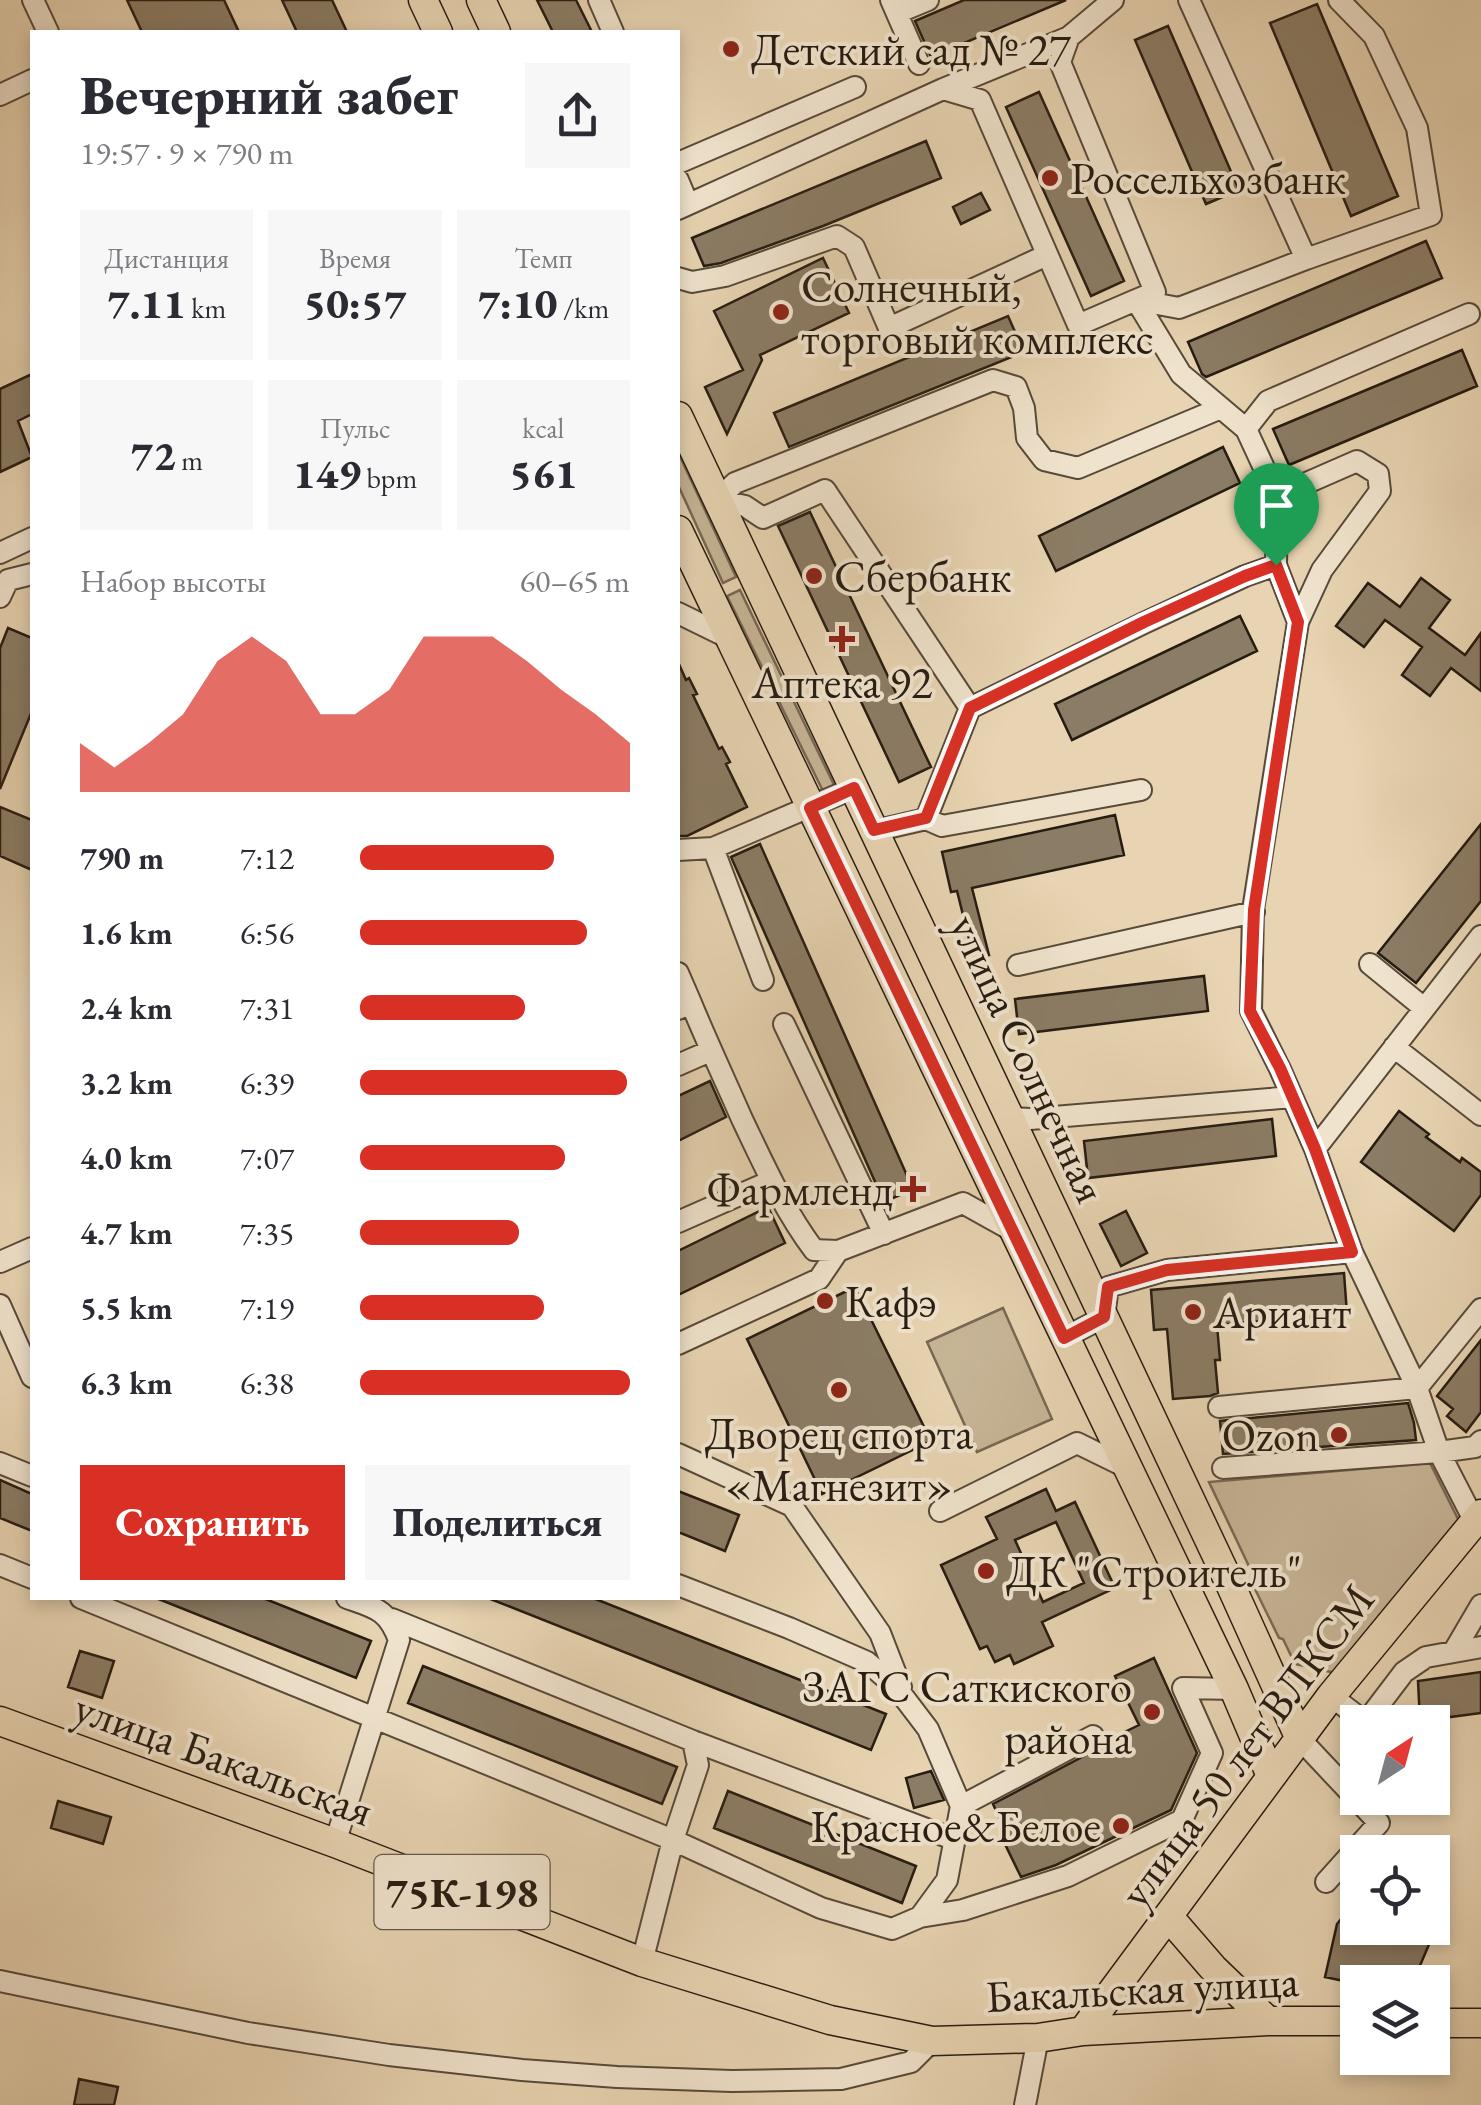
<!DOCTYPE html>
<html lang="ru">
<meta charset="utf-8">
<style>
:root{--surface:#fff;--page:#f7f7f7;--text:#2b2b33;--muted:#7c7c81;--accent:#d93025}
body{margin:0;font-family:"EB Garamond",serif;background:var(--page);color:var(--text);height:100vh;display:flex;flex-direction:column;font-size:38px;white-space:nowrap}
*{box-sizing:border-box;margin:0}
p{font-size:32px;color:var(--muted)}
.icon{flex:none;width:55px;height:55px;fill:none;stroke:currentColor;stroke-width:2;stroke-linecap:round;stroke-linejoin:round}
.map{position:relative;flex:1;overflow:hidden}
.sheet{position:absolute;left:30px;top:30px;width:650px;height:1570px;display:flex;flex-direction:column;background:var(--surface);border-radius:0px;box-shadow:0 5px 15px #0003}
.sheet>*{flex:none}
.needle{width:65px;rotate:36deg}
.tools{position:absolute;left:1340px;top:1705px;display:grid;gap:20px}
.tools a{display:grid;place-items:center;width:110px;height:110px;border-radius:0px;background:var(--surface);box-shadow:0 5px 15px #0003;font-size:50px}
.pin{position:absolute;display:grid;place-items:center;width:85px;height:85px;color:#fff;margin:-102px -42px;border-radius:50% 50% 50% 0;rotate:-45deg;box-shadow:0 0 10px #0007}
.pin .icon{rotate:45deg}
.round{display:grid;place-items:center;flex:none;width:105px;height:105px;border-radius:0px;background:var(--page)}
.headline{display:flex;align-items:center;justify-content:space-between;height:170px;padding:0 50px}
h1{font-size:55px;font-weight:800;line-height:75px}
.metrics{display:grid;grid-template-columns:repeat(3,1fr);gap:15px;height:170px;padding:10px 50px}
.metrics div{display:grid;align-content:center;border-radius:0px;background:var(--page);text-align:center}
.metrics b{font-size:42px;font-weight:800}
.metrics small{font-size:28px;font-weight:400}
.metrics p{font-size:28px}
.chart{height:280px;padding:20px 50px}
.chart p{display:flex;justify-content:space-between}
.chart svg{width:100%;height:180px;margin-top:10px;fill:var(--accent);opacity:.7}
.button{display:flex;gap:20px;margin-top:auto;padding:20px 50px}
.button a{flex:1;height:115px;border-radius:0px;background:var(--accent);color:#fff;font-size:40px;font-weight:800;line-height:115px;text-align:center}
.button a+a{background:var(--page);color:var(--text)}
ul{padding:0 50px;list-style:none;font-size:32px}
li{display:grid;grid-template-columns:160px 120px 1fr;align-items:center;height:75px}
li i{height:25px;border-radius:12px;background:var(--accent)}
.map>svg:first-child{display:block}
.green{fill:#c7b597;stroke:#776854;stroke-width:2.5}
.building{fill:#8b7c65;stroke:#271c12;stroke-width:2.5;fill-rule:evenodd}
.lines{fill:none;stroke-linecap:round;stroke-linejoin:round}
.minor-casing{stroke:#574a3a;stroke-width:24}
.major-casing{stroke:#271c12;stroke-width:31}
.minor{stroke:#f0e3cd;stroke-width:20}
.major{stroke:#e8d4b2;stroke-width:28}
.route-casing{stroke:#fff;stroke-width:20}
.route{stroke:#d93025;stroke-width:12}
.poi-dot{fill:#8f2418;stroke:#f0e3cd;stroke-width:4}
.labels{text-anchor:middle;stroke-width:8;stroke-linejoin:round;paint-order:stroke}
.shield{fill:#f0e3cd;stroke:#63584a;stroke-width:2.5}
.shield-label{font-size:42px;font-weight:bold;fill:#271c12}
.poi-label{font-size:45px;fill:#271c12;stroke:#f0e3cd;text-anchor:start}
.street-label{font-size:45px;fill:#271c12;stroke:#f0e3cd}
</style>
<div class="map">
<svg width="1481" height="2105" viewBox="0 0 1481 2105">
<rect width="100%" height="100%" fill="#e8d4b2"/>
<filter id="stains"><feTurbulence type="fractalNoise" baseFrequency=".002" numOctaves="4"/><feColorMatrix values="0 0 0 0 .2 0 0 0 0 .09 0 0 0 0 .02 0 0 0 .5 -.17"/></filter>
<radialGradient id="worn" r=".72"><stop offset=".6" stop-color="#630" stop-opacity="0"/><stop offset="1" stop-color="#630" stop-opacity=".3"/></radialGradient>
<path class="green" d="M 678,452 L 736,577 L 723,583 L 678,485 Z
M 740,590 L 835,787 L 824,793 L 727,596 Z
M 1003,1308 L 1052,1419 L 977,1452 L 927,1342 Z
M 1430,1463 L 1459,1521 L 1340,1674 L 1295,1664 L 1283,1639 L 1279,1638 L 1252,1583 L 1255,1579 L 1209,1482 Z"/>
<path class="building" d="M 127,0 L 224,0 L 239,32 L 142,32 Z
M 282,0 L 332,0 L 347,32 L 297,32 Z
M 537,0 L 576,0 L 592,32 L 553,32 Z
M 964,0 L 1066,0 L 931,57 L 915,21 Z
M 1317,4 L 1398,196 L 1351,216 L 1270,23 Z
M 1168,26 L 1239,190 L 1206,204 L 1135,40 Z
M 1039,92 L 1124,281 L 1091,296 L 1006,107 Z
M 926,141 L 941,178 L 823,226 L 721,263 L 704,266 L 692,238 Z
M 981,193 L 990,210 L 961,224 L 953,207 Z
M 1426,241 L 1442,278 L 1206,377 L 1202,374 L 1188,342 Z
M 823,258 L 849,313 L 760,355 L 762,360 L 727,434 L 705,387 L 743,370 L 714,311 Z
M 1008,316 L 1024,352 L 789,447 L 774,413 Z
M 1462,350 L 1477,386 L 1289,465 L 1273,429 Z
M 32,374 L 32,414 L 18,421 L 32,457 L 0,472 L 0,389 Z
M 1223,447 L 1240,483 L 1056,571 L 1039,536 Z
M 810,512 L 931,767 L 899,782 L 778,526 Z
M 1421,578 L 1450,600 L 1429,628 L 1465,655 L 1481,633 L 1481,691 L 1451,668 L 1430,696 L 1402,675 L 1422,647 L 1385,620 L 1364,647 L 1336,626 L 1368,583 L 1400,607 Z
M 1240,616 L 1257,651 L 1072,740 L 1055,704 Z
M 8,628 L 32,638 L 32,711 L 0,789 L 0,648 Z
M 678,662 L 686,680 L 689,678 L 697,694 L 693,695 L 719,749 L 722,747 L 730,762 L 726,764 L 747,807 L 687,836 L 678,836 Z
M 0,807 L 32,820 L 32,870 L 0,856 Z
M 1115,815 L 1124,855 L 972,888 L 989,955 L 974,959 L 957,891 L 951,892 L 942,852 Z
M 1481,824 L 1481,901 L 1416,983 L 1378,953 Z
M 760,844 L 913,1189 L 884,1202 L 731,857 Z
M 1204,976 L 1208,1011 L 1019,1034 L 1015,999 Z
M 710,1081 L 726,1117 L 678,1141 L 678,1096 Z
M 1399,1111 L 1429,1134 L 1426,1137 L 1460,1162 L 1462,1158 L 1481,1172 L 1481,1195 L 1454,1231 L 1361,1162 Z
M 1272,1119 L 1276,1156 L 1088,1178 L 1084,1141 Z
M 768,1207 L 785,1243 L 678,1295 L 678,1251 Z
M 1126,1211 L 1147,1253 L 1121,1266 L 1100,1224 Z
M 1344,1273 L 1347,1314 L 1217,1325 L 1220,1360 L 1215,1360 L 1218,1393 L 1210,1396 L 1173,1399 L 1167,1329 L 1154,1330 L 1151,1290 Z
M 855,1287 L 931,1441 L 822,1494 L 747,1339 Z
M 1481,1340 L 1481,1412 L 1466,1432 L 1447,1416 L 1453,1409 L 1437,1396 Z
M 1408,1403 L 1414,1423 L 1416,1440 L 1223,1454 L 1220,1421 Z
M 0,1480 L 32,1494 L 32,1531 L 0,1518 Z
M 1046,1489 L 1056,1511 L 1075,1502 L 1115,1588 L 1042,1622 L 1053,1646 L 1014,1664 L 1010,1655 L 995,1662 L 987,1646 L 980,1649 L 941,1565 L 997,1539 L 986,1517 ZM 1056,1522 L 1084,1583 L 1043,1602 L 1015,1540 Z
M 678,1491 L 739,1515 L 725,1551 L 678,1532 Z
M 156,1598 L 263,1598 L 371,1641 L 356,1678 Z
M 488,1598 L 593,1598 L 886,1714 L 871,1750 Z
M 80,1651 L 114,1661 L 102,1698 L 68,1687 Z
M 1154,1658 L 1197,1753 L 1171,1810 L 1056,1865 L 1021,1877 L 1002,1838 L 1006,1832 L 993,1804 L 1099,1748 L 1106,1741 L 1139,1725 L 1115,1676 Z
M 423,1666 L 677,1767 L 662,1804 L 408,1703 Z
M 1481,1672 L 1481,1713 L 1420,1721 L 1418,1681 Z
M 931,1771 L 944,1800 L 914,1808 L 906,1778 Z
M 728,1791 L 916,1866 L 902,1903 L 714,1828 Z
M 58,1801 L 111,1817 L 103,1844 L 51,1828 Z
M 1358,1898 L 1358,1928 L 1436,1928 L 1413,1982 L 1358,1982 L 1358,1984 L 1325,1977 L 1337,1924 Z
M 79,2079 L 118,2087 L 114,2105 L 74,2105 Z"/>
<g class="lines">
<defs>
<path id="minor" d="M 33,0 L 48,32
M 599,0 L 613,32
M 891,0 L 919,64
M 1113,0 L 1069,37 L 1060,62 L 1155,292 L 1136,300
M 1189,0 L 1306,259
M 904,10 L 928,0
M 943,89 L 1069,37
M 0,95 L 32,80
M 678,163 L 855,87
M 678,180 L 688,204
M 678,209 L 943,89 L 980,100 L 1078,325 L 1136,300 L 1181,374 L 1246,429 L 1277,496 L 1276,565 L 1298,622 L 1253,910 L 1251,1011 L 1280,1069 L 1315,1149 L 1352,1252 L 1417,1388 L 1439,1452 L 1475,1522
M 678,278 L 692,282 L 725,276 L 837,236 L 854,247 L 889,328 L 1047,255
M 1136,300 L 1179,308 L 1306,259 L 1431,215 L 1417,128 L 1374,36 L 1339,0
M 1246,429 L 1268,401 L 1469,314
M 1277,496 L 1357,461 L 1378,474 L 1380,491 L 1322,570 L 1298,622
M 717,500 L 735,483 L 993,380 L 1016,387 L 1024,408 L 1027,438 L 1044,460 L 1078,468 L 1221,408
M 717,500 L 745,506 L 763,518 L 825,490 L 970,708
M 0,553 L 32,538
M 0,597 L 8,580 L 32,574
M 678,613 L 729,638
M 926,819 L 942,826 L 1141,790
M 874,831 L 926,819 L 970,708 L 1144,623 L 1245,576 L 1276,565
M 713,848 L 763,980
M 678,850 L 713,848 L 854,788
M 1370,964 L 1424,1008
M 1018,965 L 1254,912
M 678,973 L 691,1003 L 678,1009
M 691,1003 C 707,1042 725,1080 742,1119 C 764,1165 784,1210 814,1250 L 838,1251 L 963,1203 L 1015,1232
M 784,1024 L 884,1234
M 1394,1047 L 1481,1115
M 678,1065 L 710,1051
M 1010,1118 L 1030,1119 L 1292,1097
M 1315,1149 L 1481,936
M 678,1222 L 771,1181
M 0,1262 L 32,1248
M 0,1305 L 32,1377
M 1064,1338 L 1104,1317 L 1108,1287 L 1167,1270 L 1352,1252
M 678,1344 L 819,1279 L 838,1251
M 1219,1407 L 1417,1388 L 1481,1309
M 678,1454 L 792,1506 L 880,1633 L 901,1687
M 0,1463 L 32,1476
M 1223,1468 L 1439,1452 L 1475,1447 L 1481,1441
M 940,1511 L 1077,1443 L 1128,1468
M 0,1565 L 32,1578
M 81,1598 L 673,1840 L 821,1908 L 892,1929 L 920,1917 L 947,1880 L 961,1806 L 928,1729 L 896,1687 L 867,1662 L 789,1628 L 678,1585
M 392,1619 L 693,1741 L 698,1765 L 673,1840 L 642,1962
M 1454,1651 L 1481,1605
M 1331,1696 L 1365,1722
M 1366,1722 L 1404,1672 L 1426,1657 L 1481,1647
M 1300,1739 L 1379,1823 L 1326,1882
M 693,1741 L 953,1839
M 961,1806 L 1093,1736
M 335,1843 L 399,1640 C 388,1610 376,1608 347,1598
M 920,1917 L 963,1910 L 1068,1876 L 1182,1820 L 1212,1753 L 1183,1688 L 1234,1689
M 0,1981 L 248,2033 L 389,2055 L 522,2070 L 617,2077 L 732,2081 L 841,2079 L 911,2062 L 932,2041
M 1025,2105 L 1038,2038"/>
<path id="major" d="M 423,0 L 438,32
M 481,0 L 496,32
M 678,416 L 1231,1586 L 1300,1739
M 678,530 L 1234,1689 L 1271,1776
M 0,1721 L 335,1843 L 642,1962 L 830,2020 L 932,2041 L 1038,2038 L 1083,2031 L 1268,2021 L 1358,2021
M 1168,1916 L 1213,1968 L 1268,2021
M 1432,2023 L 1481,2023
M 1083,2031 L 1331,1696 L 1481,1514"/>
</defs>
<use href="#minor" class="minor-casing"/>
<use href="#major" class="major-casing"/>
<use href="#minor" class="minor"/>
<use href="#major" class="major"/>
</g>
<g class="lines">
<defs>
<path id="route" d="M 1276,565 L 1298,622 L 1254,910 L 1250,1011 L 1280,1068 L 1315,1149 L 1352,1252 L 1167,1270 L 1108,1287 L 1104,1317 L 1064,1338 L 810,808 L 854,788 L 874,830 L 926,818 L 970,708 L 1144,622 L 1245,576 Z"/>
</defs>
<use href="#route" class="route-casing"/>
<use href="#route" class="route"/>
</g>
<g class="poi-dot">
<circle cx="731" cy="49" r="10"/>
<circle cx="1050" cy="178" r="10"/>
<circle cx="781" cy="312" r="10"/>
<circle cx="814" cy="576" r="10"/>
<path d="M837 624h10v10h10v10h-10v10h-10v-10h-10v-10h10z"/>
<path d="M908 1174h10v10h10v10h-10v10h-10v-10h-10v-10h10z"/>
<circle cx="825" cy="1301" r="10"/>
<circle cx="1193" cy="1312" r="10"/>
<circle cx="839" cy="1390" r="10"/>
<circle cx="1339" cy="1435" r="10"/>
<circle cx="986" cy="1571" r="10"/>
<circle cx="1152" cy="1712" r="10"/>
<circle cx="1121" cy="1826" r="10"/>
</g>
<g class="labels">
<rect class="shield" x="374.5" y="1855" width="175" height="74" rx="8"/>
<g class="shield-label">
<text x="462" y="1907">75К-198</text>
</g>
<g class="poi-label">
<text x="751" y="65">Детский сад № 27</text>
<text x="1070" y="194">Россельхозбанк</text>
<text x="801" y="302">Солнечный,<tspan x="801" dy="52">торговый комплекс</tspan></text>
<text x="834" y="592">Сбербанк</text>
<text x="842" y="698" text-anchor="middle">Аптека 92</text>
<text x="893" y="1205" text-anchor="end">Фармленд</text>
<text x="845" y="1317">Кафэ</text>
<text x="1213" y="1328">Ариант</text>
<text x="839" y="1449" text-anchor="middle">Дворец спорта<tspan x="839" dy="52">«Магнезит»</tspan></text>
<text x="1319" y="1451" text-anchor="end">Ozon</text>
<text x="1006" y="1587">ДК "Строитель"</text>
<text x="1132" y="1702" text-anchor="end">ЗАГС Саткиского<tspan x="1132" dy="52">района</tspan></text>
<text x="1101" y="1842" text-anchor="end">Красное&amp;Белое</text>
</g>
<g class="street-label">
<text transform="translate(1029 1058) rotate(65)" y="16">улица Солнечная</text>
<text transform="translate(1246 1745) rotate(-53)" y="16">улица 50 лет ВЛКСМ</text>
<text transform="translate(224 1758) rotate(20)" y="16">улица Бакальская</text>
<text transform="translate(1142 1988) rotate(-3)" y="16">Бакальская улица</text>
</g>
</g>
<rect width="100%" height="100%" filter="url(#stains)"/>
<rect width="100%" height="100%" fill="url(#worn)"/>
</svg>
<div class="tools">
<a><svg class="needle" viewBox="-14 -14 28 28"><path d="M0-13l5 13h-10z" fill="#e53935"/><path d="M0 13l5-13h-10z" fill="#7c7c81"/></svg></a>
<a><svg class="icon" aria-label="locate" viewBox="0 0 24 24"><circle cx="12" cy="12" r="6"/><path d="M12 2v4M12 18v4M2 12h4M18 12h4"/></svg></a>
<a><svg class="icon" aria-label="layers" viewBox="0 0 24 24"><path d="M12 4l9 5-9 5-9-5zM3 14l9 5 9-5"/></svg></a>
</div>
<div class="pin" style="left:1276px;top:565px;background:#1e9e55"><svg class="icon" aria-label="arrive" viewBox="0 0 24 24"><path d="M6 21V4h12l-3 4 3 4H6"/></svg></div>
<section class="sheet">
<div class="headline"><div><h1>Вечерний забег</h1><p>19:57 · 9 × 790 m</p></div><a class="round"><svg class="icon" aria-label="share" viewBox="0 0 24 24"><path d="M12 15V3M7 8l5-5 5 5M5 13v7h14v-7"/></svg></a></div>
<div class="metrics">
<div><p>Дистанция</p><b>7.11<small> km</small></b></div>
<div><p>Время</p><b>50:57</b></div>
<div><p>Темп</p><b>7:10<small> /km</small></b></div>
</div>
<div class="metrics">
<div><b>72<small> m</small></b></div>
<div><p>Пульс</p><b>149<small> bpm</small></b></div>
<div><p>kcal</p><b>561</b></div>
</div>
<div class="chart"><p><span>Набор высоты</span>60–65 m</p>
<svg viewBox="0 0 160 44" preserveAspectRatio="none"><path d="M0 44V32L10 38L20 32L30 25L40 12L50 6L60 12L70 25L80 25L90 19L100 6L110 6L120 6L130 12L140 19L150 25L160 32V44z"/></svg>
</div>
<ul>
<li><b>790 m</b>7:12<i style="width:72%"></i></li>
<li><b>1.6 km</b>6:56<i style="width:84%"></i></li>
<li><b>2.4 km</b>7:31<i style="width:61%"></i></li>
<li><b>3.2 km</b>6:39<i style="width:99%"></i></li>
<li><b>4.0 km</b>7:07<i style="width:76%"></i></li>
<li><b>4.7 km</b>7:35<i style="width:59%"></i></li>
<li><b>5.5 km</b>7:19<i style="width:68%"></i></li>
<li><b>6.3 km</b>6:38<i style="width:100%"></i></li>
</ul>
<div class="button"><a>Сохранить</a><a>Поделиться</a></div>
</section>
</div>
